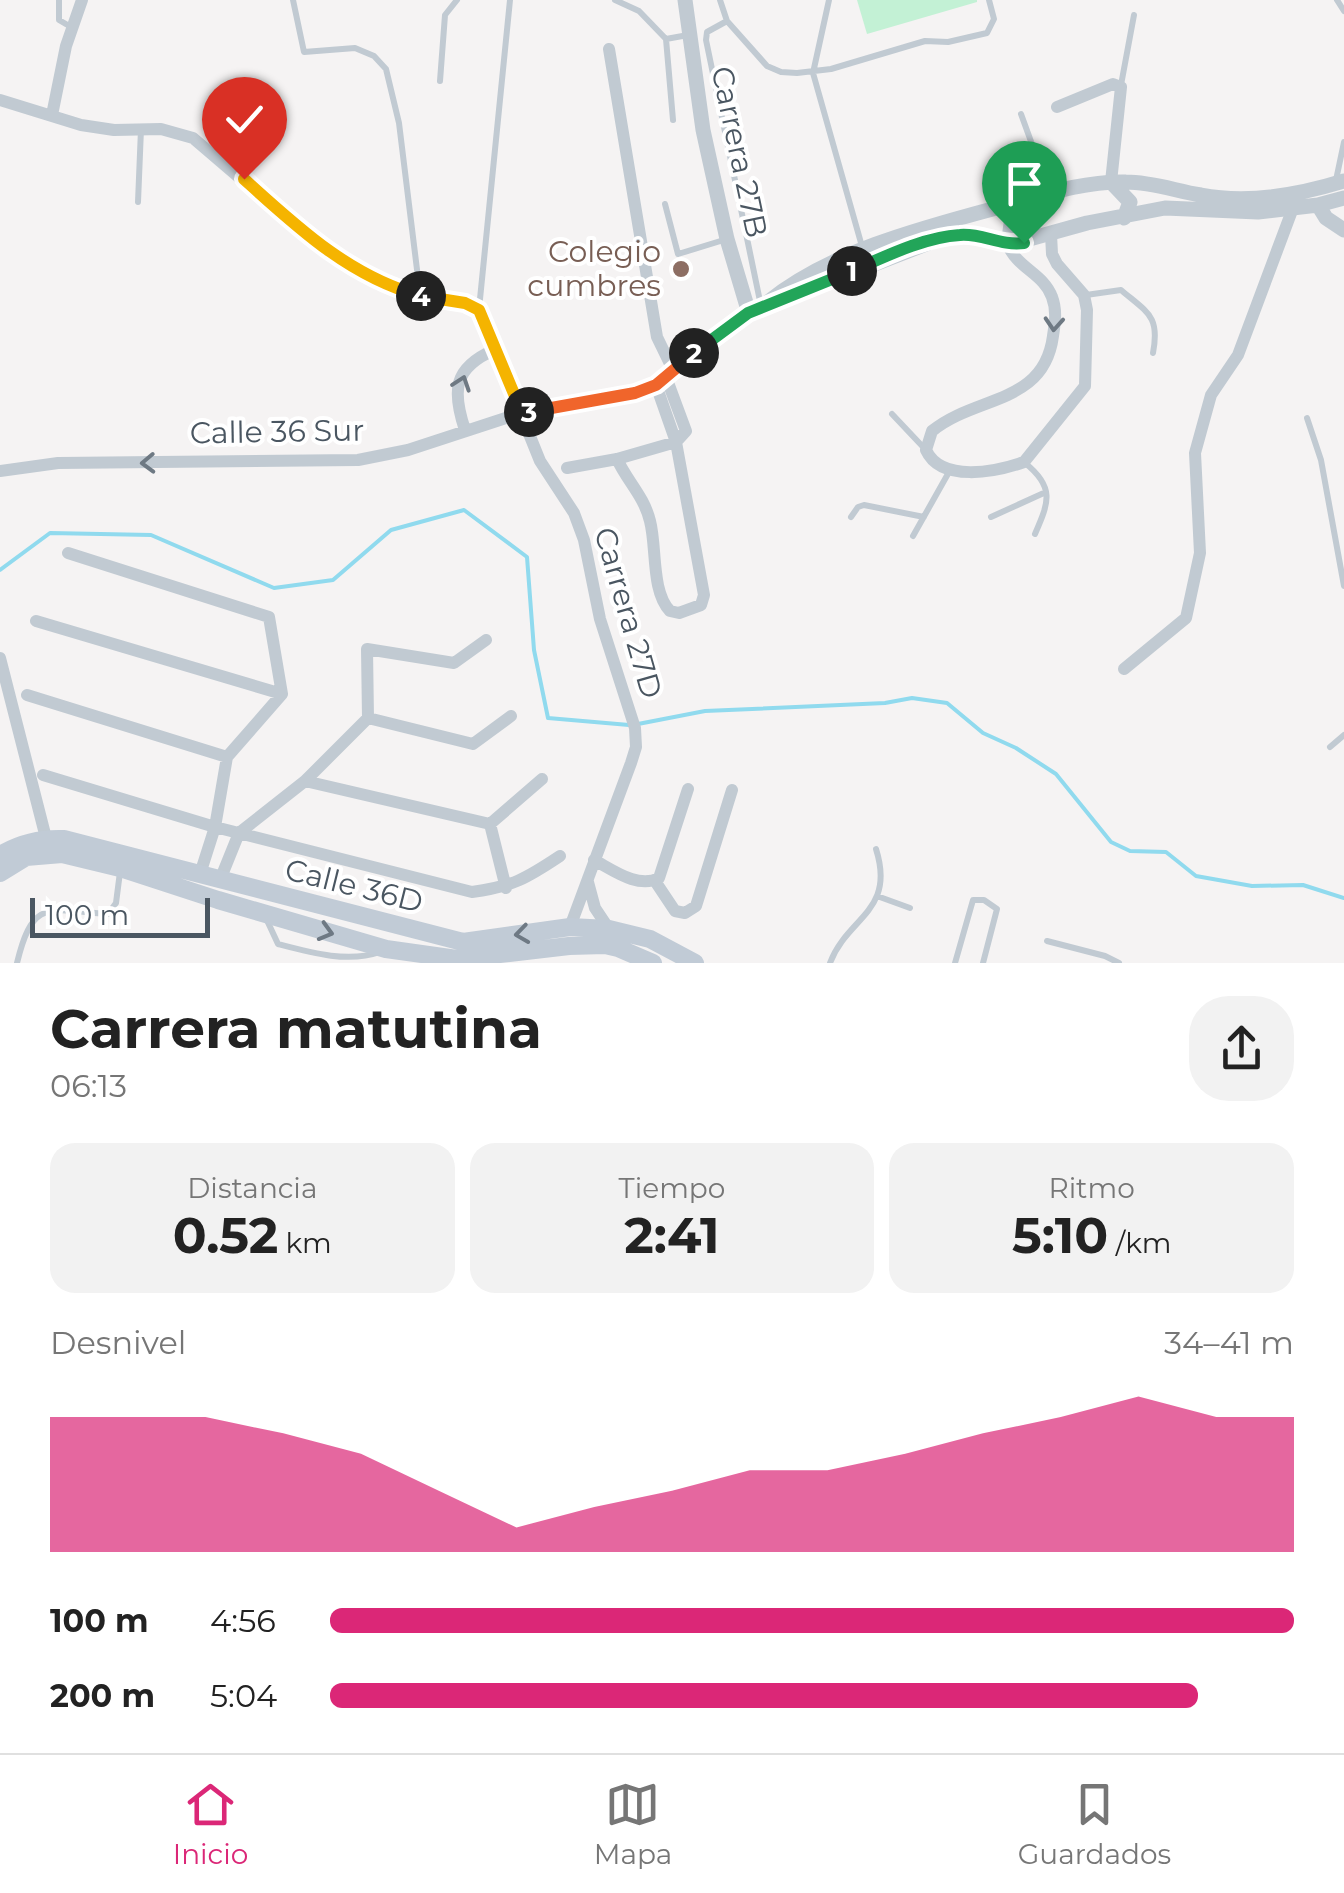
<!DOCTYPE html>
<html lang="es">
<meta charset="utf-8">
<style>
:root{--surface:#fff;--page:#f2f2f2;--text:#222;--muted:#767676;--line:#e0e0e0;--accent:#db2777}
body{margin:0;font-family:Montserrat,sans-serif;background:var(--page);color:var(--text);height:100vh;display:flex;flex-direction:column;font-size:38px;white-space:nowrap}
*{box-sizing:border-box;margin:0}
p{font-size:32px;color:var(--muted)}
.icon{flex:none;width:55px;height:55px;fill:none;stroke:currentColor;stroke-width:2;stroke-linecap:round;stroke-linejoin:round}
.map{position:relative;height:963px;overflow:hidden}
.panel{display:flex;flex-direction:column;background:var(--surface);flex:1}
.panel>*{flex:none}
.scale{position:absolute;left:30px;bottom:25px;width:180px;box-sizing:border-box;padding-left:10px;border:5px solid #4a5661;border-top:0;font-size:28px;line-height:35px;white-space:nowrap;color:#4a5661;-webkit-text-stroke:8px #fff;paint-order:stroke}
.pin{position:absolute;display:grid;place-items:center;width:85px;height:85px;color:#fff;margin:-102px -42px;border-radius:50% 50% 50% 0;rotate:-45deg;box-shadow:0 0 10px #0007}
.pin .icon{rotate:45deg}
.km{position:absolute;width:50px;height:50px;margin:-25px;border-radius:50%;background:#222;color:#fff;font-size:28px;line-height:50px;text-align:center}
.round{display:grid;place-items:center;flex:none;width:105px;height:105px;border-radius:40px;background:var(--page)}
.head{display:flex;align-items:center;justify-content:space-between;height:170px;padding:0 50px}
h1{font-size:55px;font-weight:700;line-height:75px}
.metrics{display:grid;grid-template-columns:repeat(3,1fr);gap:15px;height:170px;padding:10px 50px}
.metrics div{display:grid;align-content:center;border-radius:25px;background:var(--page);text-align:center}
.metrics b{font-size:50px;font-weight:700}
.metrics small{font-size:28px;font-weight:400}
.metrics p{font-size:28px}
.chart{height:280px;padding:20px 50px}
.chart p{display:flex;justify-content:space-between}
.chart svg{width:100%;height:180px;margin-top:10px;fill:var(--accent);opacity:.7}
ul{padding:0 50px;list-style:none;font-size:32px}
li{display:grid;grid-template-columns:160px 120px 1fr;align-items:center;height:75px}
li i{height:25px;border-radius:12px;background:var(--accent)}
.menu{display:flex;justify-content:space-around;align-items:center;height:140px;border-top:2px solid var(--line);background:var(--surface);font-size:28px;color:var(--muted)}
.menu a{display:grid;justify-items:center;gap:5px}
.menu .on{color:var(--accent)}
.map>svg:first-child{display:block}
.green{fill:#c3f1d5}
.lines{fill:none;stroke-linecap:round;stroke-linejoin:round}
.stream{stroke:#90daee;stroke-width:4}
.service{stroke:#c1cad2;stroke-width:6}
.minor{stroke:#c1cad2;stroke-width:12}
.tertiary{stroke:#c1cad2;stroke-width:15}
.secondary{stroke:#c1cbd6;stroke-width:18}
.oneway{stroke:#6e7983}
.oneway2{stroke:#6e7984}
.split-1-casing{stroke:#fff;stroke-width:20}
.split-2-casing{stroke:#fff;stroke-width:20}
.split-3-casing{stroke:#fff;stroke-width:20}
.split-4-casing{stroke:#fff;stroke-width:20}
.split-5-casing{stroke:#fff;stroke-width:20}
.split-1{stroke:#22a559;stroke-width:12}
.split-2{stroke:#22a559;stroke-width:12}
.split-3{stroke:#f0652b;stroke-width:12}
.split-4{stroke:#f5b400;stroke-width:12}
.split-5{stroke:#f5b400;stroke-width:12}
.education-dot{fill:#8d6e63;stroke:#fff;stroke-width:4}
.labels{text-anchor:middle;stroke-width:8;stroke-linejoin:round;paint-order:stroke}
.street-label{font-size:30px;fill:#4a5661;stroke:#fff}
.education-label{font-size:30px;fill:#785e54;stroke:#fff;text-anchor:end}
</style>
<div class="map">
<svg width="1344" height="963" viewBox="0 0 1344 963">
<rect width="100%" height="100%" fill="#f5f3f3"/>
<path class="green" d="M 857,0 L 977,0 L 977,2 L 867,34 Z"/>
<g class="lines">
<path class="stream" d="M 0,570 L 50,533 L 151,535 L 274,588 L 333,580 L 391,530 L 464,510 L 527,557 L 534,650 L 548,718 L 629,725
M 638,724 L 705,711 L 885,703 L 912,698 L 947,703 L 983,733 L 1016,748 L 1056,774 L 1111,842 L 1130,851 L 1166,852 L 1196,876 L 1252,886 L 1303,885 L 1344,898"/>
<path class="service" d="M 59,0 L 59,20 L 71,27
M 293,0 L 304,52 L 355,48 L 374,56 L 386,69 L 399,123 L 420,294
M 615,0 L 639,11 L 666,39 L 688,35
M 720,0 L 727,21 L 707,32 L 706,40 L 761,306
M 829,0 L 813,73 L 863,250
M 1337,0 L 1344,11
M 727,21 L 767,66 L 781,72 L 797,73 L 831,69 L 925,41 L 948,42 L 987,33 L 994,19 L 989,0
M 666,39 L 673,120
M 440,81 L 445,15 L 457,0
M 1121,85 L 1134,15
M 1021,114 L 1049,191
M 1336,180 L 1344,142
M 138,202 L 141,129
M 665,204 L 678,254 L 727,239
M 1086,295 L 1121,290 C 1148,313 1160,316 1153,353
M 479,309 L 510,0
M 892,414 L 925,449
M 1307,418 L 1321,460 L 1344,586
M 1025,463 C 1055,487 1049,502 1035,534
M 851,517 L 858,507 L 864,505 L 924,517
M 991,517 L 1046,492
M 913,536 L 949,472
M 1330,747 L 1344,735
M 877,896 L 910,908
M 265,916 L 278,944 C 312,953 348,963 380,952
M 1047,941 L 1105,956 L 1119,963
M 17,963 C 33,897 49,910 108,914 L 116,903 L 120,872
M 830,963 C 847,917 896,912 876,849
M 955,963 L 973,900 L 984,900 L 997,909 L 983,963"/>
<path class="minor" d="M 609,49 L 657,337 L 673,370
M 0,100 L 81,125 L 114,130 L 161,129 L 193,138 L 297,227 L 375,281 L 420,296 L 473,305 L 479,310 L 540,461 L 574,513 L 584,540 L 600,619 L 635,728 L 636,747 L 631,763 L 570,927
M 1057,107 L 1113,84 L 1121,87 L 1111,182
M 52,115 L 66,46 L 82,0
M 1008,245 C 1017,268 1044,274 1052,297 C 1057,310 1055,323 1053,336 C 1044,405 976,395 932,431 L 926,450 C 941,483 996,472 1024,462 L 1085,386 L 1087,310 L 1084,295 L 1057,264 L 1052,254 L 1051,234
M 465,430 C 452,391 453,368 494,350
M 617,459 C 627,481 644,496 650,521 C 657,548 651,591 670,611 L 679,613 L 701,605 L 704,595 L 676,442 L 656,385
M 567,468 L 617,459 L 676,442 L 686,431 L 666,377
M 0,471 L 58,463 L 358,460 L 408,450 L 521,413 L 635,393 L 656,385 L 749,313
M 68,553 L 269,617 L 282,694 L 227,757 L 215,827 L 200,874
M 36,621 L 282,694
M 0,658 L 46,838
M 1124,669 L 1186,618 L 1200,553 L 1195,453 L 1211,395 L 1238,355 L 1293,208
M 27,695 L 227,757
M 368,718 L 473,744 L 511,716
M 43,775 L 215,827 L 472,892 C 512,887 527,878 560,856
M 305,781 L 490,824 L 506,888
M 490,824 L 542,779
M 594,860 C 613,870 638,889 659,878 L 688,789
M 220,880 L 239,833 L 305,781 L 368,718 L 367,649 L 454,663 L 486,640
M 655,881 L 675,911 L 685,913 L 696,906 L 732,790
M 588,882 L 595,908 L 609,929"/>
<path class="tertiary" d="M 685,0 L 703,130 L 727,239 L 749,313 L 944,237 L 976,236 L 1008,245 L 1087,223 L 1165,208 L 1258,212 L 1318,205 L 1344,198
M 1111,182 L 1130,202 L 1124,218
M 1318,205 L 1326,218 L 1344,230
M 1008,245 L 1011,224 L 1030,198
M 768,302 C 832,250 929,226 1007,205 C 1046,194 1085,181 1126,182 C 1152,182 1176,191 1201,195 C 1248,204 1299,195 1344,181"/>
<path class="secondary" d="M 0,855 C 20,843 40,838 64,839 L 463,942 L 570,927 L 609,929 L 650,939 L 695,963
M 0,873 L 26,857 L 62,854 L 120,868 L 218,900 L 386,949 L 457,959 L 569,946 L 605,945 L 618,948 L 653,963"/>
</g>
<defs><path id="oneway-chevron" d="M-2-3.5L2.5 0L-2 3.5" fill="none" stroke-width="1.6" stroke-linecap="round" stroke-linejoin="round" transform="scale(2.5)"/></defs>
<g class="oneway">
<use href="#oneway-chevron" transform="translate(1054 324) rotate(94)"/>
<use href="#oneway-chevron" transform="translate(462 383) rotate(-71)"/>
<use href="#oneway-chevron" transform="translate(148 463) rotate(178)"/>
</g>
<g class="oneway2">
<use href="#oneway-chevron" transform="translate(326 932) rotate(16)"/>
<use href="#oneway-chevron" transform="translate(522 934) rotate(172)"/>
</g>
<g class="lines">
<defs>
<path id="split-1" d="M 852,271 C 884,257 924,237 960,235 C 982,233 1000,246 1024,243"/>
<path id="split-2" d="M 694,353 L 748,313 L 852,271"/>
<path id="split-3" d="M 529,412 L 635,393 L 656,385 L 694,353"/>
<path id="split-4" d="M 421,296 L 465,303 L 479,310 L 522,413 L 529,412"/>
<path id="split-5" d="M 244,179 C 297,227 350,277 421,296"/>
</defs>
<use href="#split-1" class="split-1-casing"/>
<use href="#split-2" class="split-2-casing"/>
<use href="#split-3" class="split-3-casing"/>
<use href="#split-4" class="split-4-casing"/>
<use href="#split-5" class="split-5-casing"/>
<use href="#split-1" class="split-1"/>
<use href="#split-2" class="split-2"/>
<use href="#split-3" class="split-3"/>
<use href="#split-4" class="split-4"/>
<use href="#split-5" class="split-5"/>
</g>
<circle class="education-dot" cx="681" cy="269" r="10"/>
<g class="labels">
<g class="street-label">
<text transform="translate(739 152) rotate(78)" y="10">Carrera 27B</text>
<text transform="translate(277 432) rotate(-1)" y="10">Calle 36 Sur</text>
<text transform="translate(628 613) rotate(74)" y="10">Carrera 27D</text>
<text transform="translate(354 886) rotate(14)" y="10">Calle 36D</text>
</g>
<g class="education-label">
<text x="661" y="262">Colegio<tspan x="661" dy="34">cumbres</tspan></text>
</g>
</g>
</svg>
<div class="scale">100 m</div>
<div class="pin" style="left:1024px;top:243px;background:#1e9e55"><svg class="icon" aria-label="arrive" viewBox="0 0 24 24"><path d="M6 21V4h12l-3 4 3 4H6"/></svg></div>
<div class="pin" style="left:244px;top:179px;background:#d93025"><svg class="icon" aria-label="check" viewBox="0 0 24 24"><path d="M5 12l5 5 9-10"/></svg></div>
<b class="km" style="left:852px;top:271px">1</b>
<b class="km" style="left:694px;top:353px">2</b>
<b class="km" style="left:529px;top:412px">3</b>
<b class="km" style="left:421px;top:296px">4</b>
</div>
<section class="panel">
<div class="head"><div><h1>Carrera matutina</h1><p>06:13</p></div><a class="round"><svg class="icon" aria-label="share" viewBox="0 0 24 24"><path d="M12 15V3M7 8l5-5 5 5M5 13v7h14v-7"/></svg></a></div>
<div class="metrics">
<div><p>Distancia</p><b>0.52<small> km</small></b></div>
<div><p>Tiempo</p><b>2:41</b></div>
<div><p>Ritmo</p><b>5:10<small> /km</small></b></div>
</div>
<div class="chart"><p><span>Desnivel</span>34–41 m</p>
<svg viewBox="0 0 160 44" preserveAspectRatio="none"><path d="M0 44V11L10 11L20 11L30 15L40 20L50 29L60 38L70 33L80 29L90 24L100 24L110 20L120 15L130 11L140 6L150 11L160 11V44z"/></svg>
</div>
<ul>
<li><b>100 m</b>4:56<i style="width:100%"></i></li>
<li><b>200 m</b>5:04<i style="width:90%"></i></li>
</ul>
</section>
<nav class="menu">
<a class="on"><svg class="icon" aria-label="home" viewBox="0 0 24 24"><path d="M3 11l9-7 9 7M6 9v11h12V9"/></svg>Inicio</a>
<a><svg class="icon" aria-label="map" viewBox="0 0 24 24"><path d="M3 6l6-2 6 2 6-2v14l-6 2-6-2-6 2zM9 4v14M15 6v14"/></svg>Mapa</a>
<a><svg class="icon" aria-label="saved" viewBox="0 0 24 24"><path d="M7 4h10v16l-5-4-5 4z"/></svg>Guardados</a>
</nav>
